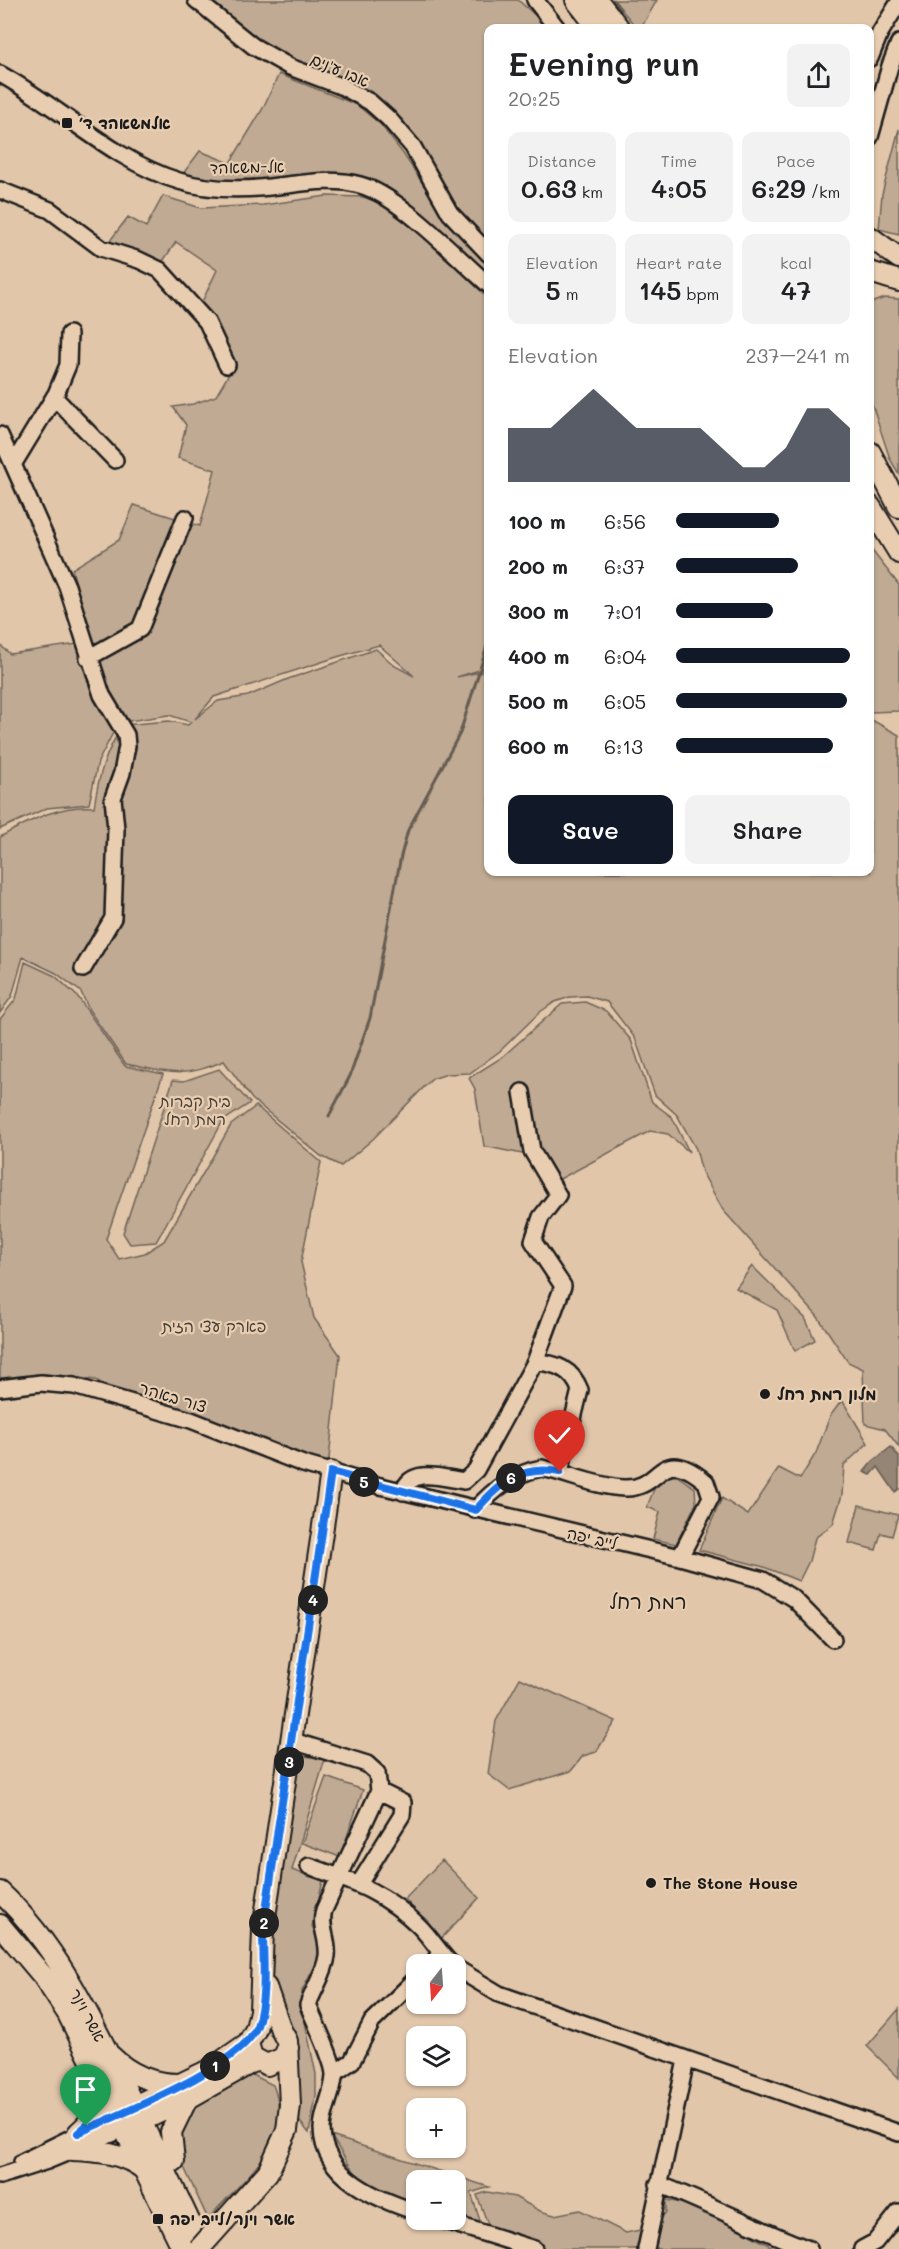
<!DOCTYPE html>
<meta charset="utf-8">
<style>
:root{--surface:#fff;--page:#f2f2f2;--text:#202124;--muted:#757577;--accent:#111827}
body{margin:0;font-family:Mali,"Playpen Sans Hebrew",sans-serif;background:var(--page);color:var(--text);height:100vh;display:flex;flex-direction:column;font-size:22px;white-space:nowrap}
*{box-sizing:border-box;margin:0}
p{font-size:20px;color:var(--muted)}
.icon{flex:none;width:33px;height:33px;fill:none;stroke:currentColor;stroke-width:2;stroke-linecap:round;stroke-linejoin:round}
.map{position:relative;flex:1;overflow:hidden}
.sheet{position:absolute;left:484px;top:24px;width:390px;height:852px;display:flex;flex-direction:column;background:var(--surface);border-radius:12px;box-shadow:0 2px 4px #0004}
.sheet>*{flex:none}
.needle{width:39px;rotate:197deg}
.tools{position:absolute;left:406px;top:1954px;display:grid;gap:12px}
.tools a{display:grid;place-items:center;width:60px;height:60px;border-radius:12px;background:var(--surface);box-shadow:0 2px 4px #0004;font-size:30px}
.pin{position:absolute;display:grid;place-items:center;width:51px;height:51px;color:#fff;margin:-62px -26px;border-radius:50% 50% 50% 0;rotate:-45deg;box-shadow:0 0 6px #0007}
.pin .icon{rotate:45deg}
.km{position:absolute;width:30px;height:30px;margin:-15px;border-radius:50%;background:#222;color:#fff;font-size:16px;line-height:30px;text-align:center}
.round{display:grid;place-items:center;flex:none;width:63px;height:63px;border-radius:12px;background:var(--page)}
.overview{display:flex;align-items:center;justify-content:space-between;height:102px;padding:0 24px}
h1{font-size:33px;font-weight:600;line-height:45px}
.stats{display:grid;grid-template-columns:repeat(3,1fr);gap:9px;height:102px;padding:6px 24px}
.stats div{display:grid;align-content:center;border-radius:12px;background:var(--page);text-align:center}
.stats b{font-size:26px;font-weight:600}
.stats small{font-size:16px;font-weight:400}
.stats p{font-size:16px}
.chart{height:168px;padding:12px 24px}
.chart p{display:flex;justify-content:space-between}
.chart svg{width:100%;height:108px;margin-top:6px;fill:var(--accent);opacity:.7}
.primary-button{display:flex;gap:12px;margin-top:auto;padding:12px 24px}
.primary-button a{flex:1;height:69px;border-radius:12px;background:var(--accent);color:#fff;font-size:24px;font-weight:600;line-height:69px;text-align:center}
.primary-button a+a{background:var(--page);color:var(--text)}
ul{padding:0 24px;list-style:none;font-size:20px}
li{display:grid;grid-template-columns:96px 72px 1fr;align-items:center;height:45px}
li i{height:15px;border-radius:8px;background:var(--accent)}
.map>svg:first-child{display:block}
.green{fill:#c0aa93;stroke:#6e6358;stroke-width:1.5;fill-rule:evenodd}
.water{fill:#958574;stroke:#655b51;stroke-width:1.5}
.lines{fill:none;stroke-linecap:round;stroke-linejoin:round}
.stream{stroke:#655b51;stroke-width:3}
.minor-casing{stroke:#1c1c1c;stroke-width:20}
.major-casing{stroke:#1c1c1c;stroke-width:24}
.minor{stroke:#e9cdb0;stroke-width:15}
.major{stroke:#e9cdb0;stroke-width:20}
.major-bridge-casing{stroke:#1c1c1c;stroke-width:24;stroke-linecap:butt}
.major-bridge{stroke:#e9cdb0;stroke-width:20}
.route-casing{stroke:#fff;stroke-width:12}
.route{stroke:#1a73e8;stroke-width:8}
.poi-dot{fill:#1c1c1c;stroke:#e9cdb0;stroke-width:2}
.labels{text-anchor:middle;stroke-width:4.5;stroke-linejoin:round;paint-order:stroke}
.street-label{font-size:16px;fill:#1c1c1c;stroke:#e9cdb0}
.poi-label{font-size:16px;font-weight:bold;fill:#1c1c1c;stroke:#e9cdb0;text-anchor:start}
.park-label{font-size:16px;fill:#45403a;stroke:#e9cdb0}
.quarter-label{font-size:20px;fill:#1c1c1c;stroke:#e9cdb0}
</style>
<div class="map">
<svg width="899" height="2249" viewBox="0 0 899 2249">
<rect width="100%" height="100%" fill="#e1c6aa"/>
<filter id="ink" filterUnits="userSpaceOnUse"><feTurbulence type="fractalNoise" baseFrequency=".0167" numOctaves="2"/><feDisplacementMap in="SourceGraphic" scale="12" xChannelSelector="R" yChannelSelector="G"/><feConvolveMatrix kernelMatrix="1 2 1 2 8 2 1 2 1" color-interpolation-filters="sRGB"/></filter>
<g filter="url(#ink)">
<path class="green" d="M 203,0 L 518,0 L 536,16 L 544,28 L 489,28 L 489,247 L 459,217 L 403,120 C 365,89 318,78 277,55 C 251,41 228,17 203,0 Z
M 613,0 L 657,0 L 641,28 L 637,28 Z
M 279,74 L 357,105 L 381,125 L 404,155 L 446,219 L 489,263 L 489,273 L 410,207 L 374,182 L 352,174 L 228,184 L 182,175 L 200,151 L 230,163 L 262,110 Z
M 899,129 L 899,234 L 879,229 L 882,194 Z
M 163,196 L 201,208 L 263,205 L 327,196 L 363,197 L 382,204 L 431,243 L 489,299 L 489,667 L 457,677 L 489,670 L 489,872 L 870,872 L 870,719 L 899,735 L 899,1447 L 885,1429 L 865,1424 L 863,1369 L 848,1362 L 818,1317 L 723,1210 L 702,1172 L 696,1149 L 677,1115 L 655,1095 L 635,1038 L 607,1002 L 587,996 L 570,997 L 555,1002 L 540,1012 L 500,1051 L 470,1073 L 447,1074 L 432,1079 L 373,1139 L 341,1166 L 321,1156 L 252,1099 L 224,1061 C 181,1079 170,1073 126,1064 L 89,1010 L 81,992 L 56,973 L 23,957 L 12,996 L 0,1013 L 0,837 C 30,821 59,804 94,807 C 99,774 105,753 123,725 L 169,721 L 188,725 L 191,722 L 169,715 L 122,722 L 91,639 L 72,569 L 119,540 L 134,505 L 200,526 L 215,470 L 178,458 L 186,425 L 173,407 L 193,404 L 216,396 L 233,367 L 228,348 L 201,304 L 217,270 L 176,242 L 161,264 L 109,242 L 128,217 L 146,227 ZM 379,645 L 414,676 L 395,666 L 376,649 L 288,679 L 248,696 L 218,701 L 195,719 L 214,697 L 337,657 Z
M 885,298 L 899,299 L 899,474 L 890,459 L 870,398 L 870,303 Z
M 870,548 L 899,585 L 899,711 L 870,712 Z
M 77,644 L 91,686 L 116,727 L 98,762 L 89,804 L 47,808 L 0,829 L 0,645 L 10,654 Z
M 25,962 L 55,976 L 78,997 L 125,1066 L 163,1074 L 106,1239 L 119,1259 L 145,1253 L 164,1241 L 231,1125 L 256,1106 L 321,1162 L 301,1262 L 314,1318 L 340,1355 L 328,1468 L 132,1401 L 96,1380 L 43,1374 L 0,1378 L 0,1019 L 16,999 Z
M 585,1002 L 606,1011 L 631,1040 L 652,1102 L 672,1117 L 689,1152 L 668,1134 L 650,1131 L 556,1181 L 541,1158 L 484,1146 L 475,1089 L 469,1078 L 501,1058 L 562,1004 Z
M 219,1069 L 250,1103 L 223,1121 L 156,1242 L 130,1244 L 123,1233 L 173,1080 L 184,1081 Z
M 752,1266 L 805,1318 L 815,1340 L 795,1351 L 777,1310 L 736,1288 Z
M 842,1400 L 868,1443 L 844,1465 L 842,1495 L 833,1524 L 815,1538 L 809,1561 L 799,1581 L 764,1567 L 699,1550 L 722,1498 L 748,1515 L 779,1468 L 800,1479 L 816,1453 L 830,1416 Z
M 666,1476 L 677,1476 L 695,1488 L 696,1503 L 676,1544 L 653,1539 L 660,1512 L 647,1507 L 656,1484 Z
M 859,1505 L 898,1515 L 892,1536 L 881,1533 L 876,1550 L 849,1543 Z
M 520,1678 L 616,1721 L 596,1752 L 583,1756 L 571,1771 L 509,1790 L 488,1774 L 496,1721 Z
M 304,1756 L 325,1759 L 292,1870 L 323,1881 L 312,1926 L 318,1940 L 320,1956 L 302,1991 L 303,2013 L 316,2074 L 316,2097 L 309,2133 L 297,2118 L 299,2066 L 292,2030 L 272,1988 L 270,1960 L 289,1812 L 295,1779 Z
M 326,1777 L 363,1790 L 340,1857 L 302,1843 Z
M 442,1860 L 479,1898 L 439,1941 L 405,1899 Z
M 899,2009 L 899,2078 L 867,2046 Z
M 253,2075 L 273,2085 C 297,2144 241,2180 208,2219 L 176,2150 L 187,2108 L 240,2076 Z
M 331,2136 L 489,2187 L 471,2193 L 482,2227 L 456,2218 L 456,2181 L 417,2181 L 417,2204 C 402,2199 381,2195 368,2185 C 352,2173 342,2153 331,2136 Z
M 487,2192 L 515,2197 L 540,2211 L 554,2215 L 580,2210 L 626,2233 L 654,2227 L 666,2212 L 666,2200 L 696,2206 L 776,2249 L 502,2249 L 490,2230 L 477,2195 Z"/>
<path class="water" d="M 891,1447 L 899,1457 L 899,1489 L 895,1492 L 878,1467 L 871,1475 L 864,1472 L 872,1462 Z"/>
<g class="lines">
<path class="stream" d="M 613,0 L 621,10
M 329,1116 L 350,1076 L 370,1018 L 401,856 L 408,830 L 460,733 L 489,640"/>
<defs>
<path id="minor" d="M 196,0 L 253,46 L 290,67 L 343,87 L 370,102 L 389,119 L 413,147 L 450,213 L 489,254
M 535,0 L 557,28
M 870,58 L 880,33 L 899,2
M 0,74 C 59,106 115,162 179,181 C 207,190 241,190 270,187 C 300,184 331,177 360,185 C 400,196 456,257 489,285
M 870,137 L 890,66 L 899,43
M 0,190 L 50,210 L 101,248 L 139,260 L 160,270 L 207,322 L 227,365
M 54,397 L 115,460
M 0,435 L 67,586 L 102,695 L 126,735 L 127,746 L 122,773 L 113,798 L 116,829 L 113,918 L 83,969
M 14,463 L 56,394 L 68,365 L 69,334
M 88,658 L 140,629 L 185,518
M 522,1092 L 532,1151 L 558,1195 L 541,1217 L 533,1241 L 563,1286 L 535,1362
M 0,1388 L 41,1383 L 74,1386 L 191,1420 L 303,1464 L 372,1484 L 680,1557 L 763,1580 L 794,1599 L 833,1639
M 403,1492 C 411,1466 443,1478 464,1481 L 476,1470 L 535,1362 C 556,1363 572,1369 580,1390 L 560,1472
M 475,1510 C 494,1489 514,1473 542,1468 C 569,1474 598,1487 624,1488 C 663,1490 658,1442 706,1482 L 711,1497 L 680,1557
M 293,1741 L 367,1764 L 377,1773 L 379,1791 L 324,1910 C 319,1927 329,1940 327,1956 C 325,1973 314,1988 308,2005 C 314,2020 334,2061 334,2075 C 334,2093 322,2111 322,2129 C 323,2178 379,2200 417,2212
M 309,1866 C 353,1882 385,1892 419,1926 C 431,1938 440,1953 452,1965
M 359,1884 L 402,1815 L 403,1803 L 379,1791
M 430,1965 L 441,1954
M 456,1968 L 499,1994 L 899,2133
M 334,2074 L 352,2061 L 372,2022 L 417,1978
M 22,2162 L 119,2114
M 0,2176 L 47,2161 L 126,2128
M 658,2184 C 709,2203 757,2230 809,2249
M 442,2220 L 534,2249
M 646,2249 L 686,2060
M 862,2249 L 875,2242 L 899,2212"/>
<path id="major" d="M 576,0 L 598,28
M 597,0 L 619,28
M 870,237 L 899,258
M 870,272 L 899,281
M 870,452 L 899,507
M 870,506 L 899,553
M 0,1892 C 60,1948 93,2023 129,2096 C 153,2147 179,2197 202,2249
M 0,1925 L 43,1976 L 68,2014 L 183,2249
M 288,2048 L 283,2058 L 267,2065 L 252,2057 L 248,2043 L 256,2029 L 260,2011 L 263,1930 L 331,1472
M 111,2056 C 130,2075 154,2084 179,2084
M 122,2112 L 209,2070 L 248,2043
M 131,2126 L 187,2099 L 256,2060
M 78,2133 C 95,2118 103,2104 101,2081
M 72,2150 C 99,2151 124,2153 146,2171
M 174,2161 L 171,2132 L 187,2099
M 225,2220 L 268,2172 L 287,2130 L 290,2105 L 287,2041 L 281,2030 L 266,1987"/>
</defs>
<use href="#minor" class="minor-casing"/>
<use href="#major" class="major-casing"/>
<use href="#minor" class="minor"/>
<use href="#major" class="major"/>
<defs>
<path id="major-bridge" d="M 199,2249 L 225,2220"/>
</defs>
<use href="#major-bridge" class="major-bridge-casing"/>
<use href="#major-bridge" class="major-bridge"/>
</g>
</g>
<g class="lines" filter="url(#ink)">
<defs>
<path id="route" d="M 86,2126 L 78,2133 C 119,2114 242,2067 257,2026 C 267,1997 263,1961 263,1930 L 331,1472 L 476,1510 C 500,1482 522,1465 560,1472"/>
</defs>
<use href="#route" class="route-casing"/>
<use href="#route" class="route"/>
</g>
<g class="poi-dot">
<rect x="61" y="117" width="12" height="12" rx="3"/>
<circle cx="765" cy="1394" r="6"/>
<circle cx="651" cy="1883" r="6"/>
<rect x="152" y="2213" width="12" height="12" rx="3"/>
</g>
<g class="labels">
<g class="street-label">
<text transform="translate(340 70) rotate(23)" y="6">אבו ע'נים</text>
<text transform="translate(247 167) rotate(-1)" y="6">אל-משאהד</text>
<text transform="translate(173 1397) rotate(17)" y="6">צור באהר</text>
<text transform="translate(592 1538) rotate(13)" y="6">לייב יפה</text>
<text transform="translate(88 2015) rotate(62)" y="6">אשר וינר</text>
</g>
<g class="poi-label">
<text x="79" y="129">אלמשאהד ד׳</text>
<text x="777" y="1400">מלון רמת רחל</text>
<text x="663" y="1889">The Stone House</text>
<text x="170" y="2225">אשר וינר/לייב יפה</text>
</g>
<g class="park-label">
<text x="195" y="1107">בית קברות<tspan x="195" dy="18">רמת רחל</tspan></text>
<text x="214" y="1332">פארק עצי הזית</text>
</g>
<g class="quarter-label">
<text x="648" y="1609">רמת רחל</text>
</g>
</g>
</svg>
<div class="tools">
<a><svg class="needle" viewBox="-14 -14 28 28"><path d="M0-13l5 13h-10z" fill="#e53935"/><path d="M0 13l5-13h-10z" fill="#757577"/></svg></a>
<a><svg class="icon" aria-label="layers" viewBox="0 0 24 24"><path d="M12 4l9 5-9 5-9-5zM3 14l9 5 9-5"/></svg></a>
<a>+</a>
<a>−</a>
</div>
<div class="pin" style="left:86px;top:2126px;background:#1e9e55"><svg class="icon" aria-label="arrive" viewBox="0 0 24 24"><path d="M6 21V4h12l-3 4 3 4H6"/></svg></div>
<div class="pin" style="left:560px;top:1472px;background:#d93025"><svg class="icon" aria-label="check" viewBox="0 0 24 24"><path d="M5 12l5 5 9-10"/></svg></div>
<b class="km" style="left:215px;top:2066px">1</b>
<b class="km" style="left:264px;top:1923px">2</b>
<b class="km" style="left:289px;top:1762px">3</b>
<b class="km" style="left:313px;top:1600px">4</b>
<b class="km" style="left:364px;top:1482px">5</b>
<b class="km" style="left:511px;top:1478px">6</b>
<section class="sheet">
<div class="overview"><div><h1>Evening run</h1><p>20:25</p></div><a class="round"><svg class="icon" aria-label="share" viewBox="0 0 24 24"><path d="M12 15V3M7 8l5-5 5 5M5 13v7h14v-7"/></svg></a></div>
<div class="stats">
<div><p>Distance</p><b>0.63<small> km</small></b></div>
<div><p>Time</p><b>4:05</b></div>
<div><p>Pace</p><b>6:29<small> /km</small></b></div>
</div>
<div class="stats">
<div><p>Elevation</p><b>5<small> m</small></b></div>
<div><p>Heart rate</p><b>145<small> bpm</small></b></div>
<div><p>kcal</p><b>47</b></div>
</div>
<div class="chart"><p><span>Elevation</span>237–241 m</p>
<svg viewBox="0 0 160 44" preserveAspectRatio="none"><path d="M0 44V22L10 22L20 22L30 14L40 6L50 14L60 22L70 22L80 22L90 22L100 30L110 38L120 38L130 30L140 14L150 14L160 22V44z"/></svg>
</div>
<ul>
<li><b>100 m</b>6:56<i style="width:59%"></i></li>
<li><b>200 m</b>6:37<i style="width:70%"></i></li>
<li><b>300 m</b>7:01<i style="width:56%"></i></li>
<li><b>400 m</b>6:04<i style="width:100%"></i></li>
<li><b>500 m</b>6:05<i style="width:98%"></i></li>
<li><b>600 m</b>6:13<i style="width:90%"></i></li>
</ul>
<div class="primary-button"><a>Save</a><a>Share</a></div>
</section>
</div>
